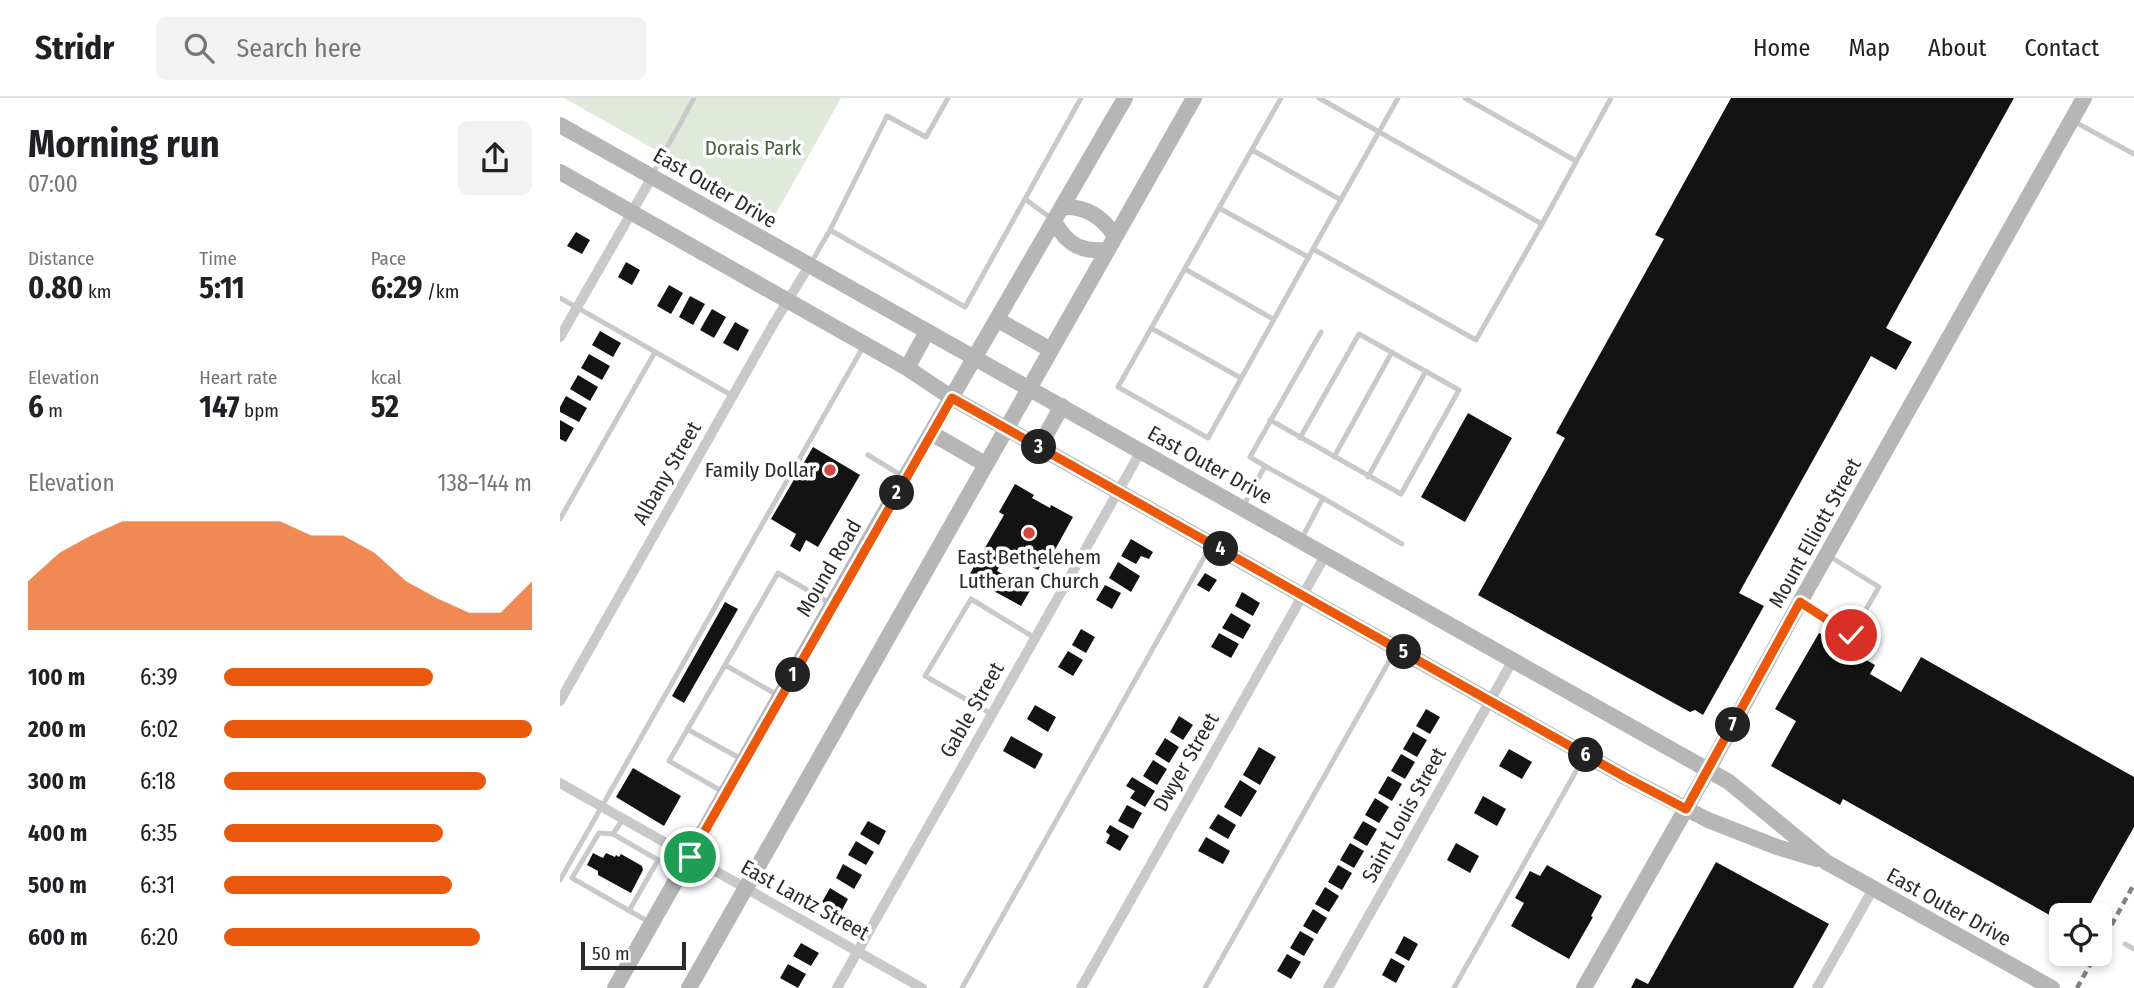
<!DOCTYPE html>
<meta charset="utf-8">
<style>
:root{--surface:#fff;--page:#f2f2f2;--text:#202124;--muted:#757577;--line:#e0e0e0;--accent:#ea580c}
body{margin:0;font-family:"Fira Sans Condensed",sans-serif;background:var(--page);color:var(--text);height:100vh;display:flex;flex-direction:column;font-size:26px;white-space:nowrap}
*{box-sizing:border-box;margin:0}
p{font-size:23px;color:var(--muted)}
.icon{flex:none;width:38px;height:38px;fill:none;stroke:currentColor;stroke-width:2;stroke-linecap:round;stroke-linejoin:round}
.map{position:relative;flex:1;overflow:hidden}
.panel{display:flex;flex-direction:column;background:var(--surface);width:560px}
.panel>*{flex:none}
.tools{position:absolute;left:1489px;top:805px;display:grid;gap:14px}
.tools a{display:grid;place-items:center;width:63px;height:63px;border-radius:10px;background:var(--surface);box-shadow:0 4px 10px #0003;font-size:35px}
.scale{position:absolute;left:21px;bottom:18px;width:105px;box-sizing:border-box;padding-left:7px;border:4px solid #2c2c2c;border-top:0;font-size:19px;line-height:24px;white-space:nowrap;color:#2c2c2c;-webkit-text-stroke:5px #fff;paint-order:stroke}
.pin{position:absolute;display:grid;place-items:center;width:60px;height:60px;color:#fff;margin:-30px;border:4px solid #fff;border-radius:50%;box-shadow:0 2px 7px #0007}
.km{position:absolute;width:35px;height:35px;margin:-18px;border-radius:50%;background:#222;color:#fff;font-size:19px;line-height:35px;text-align:center}
.round{display:grid;place-items:center;flex:none;width:74px;height:74px;border-radius:10px;background:var(--page)}
.head{display:flex;align-items:center;justify-content:space-between;height:119px;padding:0 28px}
h1{font-size:38px;font-weight:700;line-height:52px}
.metrics{display:grid;grid-template-columns:repeat(3,1fr);gap:10px;height:119px;padding:7px 28px}
.metrics div{display:grid;align-content:center}
.metrics b{font-size:30px;font-weight:700}
.metrics small{font-size:19px;font-weight:400}
.metrics p{font-size:19px}
.chart{height:196px;padding:14px 28px}
.chart p{display:flex;justify-content:space-between}
.chart svg{width:100%;height:126px;margin-top:7px;fill:var(--accent);opacity:.7}
ul{padding:0 28px;list-style:none;font-size:23px}
li{display:grid;grid-template-columns:112px 84px 1fr;align-items:center;height:52px}
li i{height:18px;border-radius:9px;background:var(--accent)}
header{display:flex;align-items:center;gap:42px;box-sizing:border-box;height:98px;padding:0 35px;background:var(--surface);border-bottom:2px solid var(--line)}
header strong{font-size:33px}
nav{display:flex;gap:38px;margin-inline-start:auto;font-size:24px}
.search{width:490px;height:63px;background:var(--page);display:flex;align-items:center;gap:18px;box-sizing:border-box;padding:0 24px;border-radius:10px;color:var(--muted);font-size:26px}
main{display:flex;flex:1;min-height:0}
.map>svg:first-child{display:block}
.green{fill:#e1e9db}
.building{fill:#131313}
.lines{fill:none;stroke-linecap:round;stroke-linejoin:round}
.lane{stroke:#c9c9c9;stroke-width:5}
.street{stroke:#c9c9c9;stroke-width:10}
.secondary{stroke:#b6b6b6;stroke-width:16}
.rail{stroke:#818181;stroke-width:4.5;stroke-dasharray:7 5;stroke-linecap:butt}
.route-casing{stroke:#fff;stroke-width:14}
.route{stroke:#ea580c;stroke-width:9}
.poi-dot{fill:#d3483e;stroke:#fff;stroke-width:2.5}
.labels{text-anchor:middle;stroke-width:7;stroke-linejoin:round;paint-order:stroke}
.park-label{font-size:21px;fill:#4b633f;stroke:#fff}
.street-label{font-size:21px;fill:#2c2c2c;stroke:#fff}
.poi-label{font-size:21px;fill:#2c2c2c;stroke:#fff;text-anchor:end}
</style>
<header>
<strong>Stridr</strong>
<div class="search"><svg class="icon" aria-label="search" viewBox="0 0 24 24"><circle cx="10" cy="10" r="6"/><path d="M15 15l6 6"/></svg>Search here</div>
<nav><a>Home</a><a>Map</a><a>About</a><a>Contact</a></nav>
</header>
<main>
<section class="panel">
<div class="head"><div><h1>Morning run</h1><p>07:00</p></div><a class="round"><svg class="icon" aria-label="share" viewBox="0 0 24 24"><path d="M12 15V3M7 8l5-5 5 5M5 13v7h14v-7"/></svg></a></div>
<div class="metrics">
<div><p>Distance</p><b>0.80<small> km</small></b></div>
<div><p>Time</p><b>5:11</b></div>
<div><p>Pace</p><b>6:29<small> /km</small></b></div>
</div>
<div class="metrics">
<div><p>Elevation</p><b>6<small> m</small></b></div>
<div><p>Heart rate</p><b>147<small> bpm</small></b></div>
<div><p>kcal</p><b>52</b></div>
</div>
<div class="chart"><p><span>Elevation</span>138–144 m</p>
<svg viewBox="0 0 160 44" preserveAspectRatio="none"><path d="M0 44V27L10 17L20 11L30 6L40 6L50 6L60 6L70 6L80 6L90 11L100 11L110 17L120 27L130 33L140 38L150 38L160 27V44z"/></svg>
</div>
<ul>
<li><b>100 m</b>6:39<i style="width:68%"></i></li>
<li><b>200 m</b>6:02<i style="width:100%"></i></li>
<li><b>300 m</b>6:18<i style="width:85%"></i></li>
<li><b>400 m</b>6:35<i style="width:71%"></i></li>
<li><b>500 m</b>6:31<i style="width:74%"></i></li>
<li><b>600 m</b>6:20<i style="width:83%"></i></li>
</ul>
</section>
<div class="map">
<svg width="1574" height="890" viewBox="0 0 1574 890">
<rect width="100%" height="100%" fill="#fff"/>
<path class="green" d="M 4,0 L 281,0 L 214,119 Z"/>
<path class="building" d="M 1171,0 L 1454,0 L 1326,230 L 1352,244 L 1336,272 L 1311,258 L 1179,495 L 1204,508 L 1143,617 L 1135,612 L 1130,614 L 918,497 L 1005,340 L 996,335 L 1104,141 L 1095,137 Z
M 16,134 L 30,142 L 22,156 L 7,148 Z
M 66,164 L 80,172 L 72,187 L 58,179 Z
M 109,187 L 123,195 L 111,216 L 97,208 Z
M 130,198 L 145,206 L 133,227 L 119,219 Z
M 152,211 L 166,219 L 154,240 L 140,232 Z
M 175,224 L 189,232 L 178,253 L 163,245 Z
M 40,233 L 61,245 L 53,259 L 32,247 Z
M 29,256 L 50,268 L 42,282 L 21,270 Z
M 18,277 L 38,289 L 30,303 L 10,291 Z
M 6,298 L 27,310 L 19,324 L 0,314 L 0,309 Z
M 908,315 L 952,340 L 905,424 L 861,399 Z
M 0,322 L 14,330 L 6,344 L 0,341 Z
M 253,349 L 300,377 L 258,449 L 246,442 L 240,454 L 230,448 L 236,436 L 211,421 Z
M 455,386 L 474,397 L 472,400 L 490,410 L 491,407 L 513,419 L 487,466 L 483,464 L 478,472 L 456,461 L 458,457 L 449,451 L 437,473 L 471,491 L 461,508 L 408,479 L 444,417 L 439,414 Z
M 571,441 L 593,454 L 589,461 L 581,458 L 576,466 L 561,458 Z
M 558,464 L 580,478 L 571,494 L 549,480 Z
M 645,475 L 657,482 L 649,494 L 637,487 Z
M 545,487 L 561,495 L 552,511 L 536,502 Z
M 682,494 L 700,505 L 693,518 L 675,508 Z
M 165,504 L 178,511 L 124,605 L 112,598 Z
M 671,515 L 691,527 L 683,541 L 662,530 Z
M 521,531 L 535,539 L 526,555 L 512,547 Z
M 659,535 L 679,546 L 671,560 L 651,549 Z
M 1259,535 L 1315,567 L 1310,576 L 1341,594 L 1361,559 L 1574,679 L 1574,729 L 1524,817 L 1502,817 L 1502,824 L 1283,701 L 1280,707 L 1211,668 L 1236,623 L 1215,611 Z
M 508,553 L 523,562 L 513,578 L 498,569 Z
M 475,607 L 496,619 L 488,634 L 467,621 Z
M 866,611 L 880,619 L 870,636 L 856,628 Z
M 619,618 L 633,627 L 623,642 L 610,634 Z
M 853,634 L 867,642 L 857,659 L 843,651 Z
M 451,638 L 483,656 L 475,671 L 443,653 Z
M 605,640 L 619,649 L 609,665 L 595,656 Z
M 699,649 L 716,659 L 700,687 L 683,677 Z
M 949,651 L 972,664 L 962,681 L 939,668 Z
M 841,656 L 855,664 L 845,681 L 831,673 Z
M 593,662 L 607,671 L 597,687 L 583,678 Z
M 73,670 L 121,698 L 104,728 L 56,699 Z
M 828,678 L 842,686 L 832,703 L 818,695 Z
M 572,679 L 595,693 L 585,709 L 570,700 L 575,693 L 566,688 Z
M 680,682 L 697,693 L 681,719 L 664,709 Z
M 923,698 L 946,711 L 937,728 L 914,715 Z
M 815,700 L 829,709 L 819,725 L 805,717 Z
M 567,707 L 582,715 L 573,731 L 558,723 Z
M 658,716 L 676,727 L 668,741 L 649,730 Z
M 308,723 L 326,733 L 319,747 L 300,736 Z
M 803,723 L 817,731 L 807,748 L 793,740 Z
M 550,727 L 569,738 L 560,753 L 546,745 L 550,737 L 546,734 Z
M 646,739 L 670,753 L 663,766 L 638,753 Z
M 296,743 L 314,754 L 306,767 L 288,757 Z
M 790,745 L 804,753 L 794,770 L 780,762 Z
M 896,745 L 919,758 L 910,775 L 887,762 Z
M 33,755 L 43,760 L 46,755 L 55,759 L 56,757 L 59,759 L 61,756 L 82,768 L 83,772 L 71,795 L 38,777 L 38,773 L 27,767 Z
M 1156,764 L 1269,826 L 1233,890 L 1071,890 L 1076,880 L 1088,886 Z
M 283,766 L 302,777 L 294,791 L 276,780 Z
M 778,767 L 792,775 L 782,792 L 768,784 Z
M 987,767 L 1042,798 L 1031,818 L 1033,819 L 1009,861 L 951,828 L 964,805 L 955,800 L 970,773 L 980,778 Z
M 765,789 L 779,798 L 769,814 L 755,806 Z
M 270,790 L 288,801 L 281,814 L 262,804 Z
M 753,811 L 767,820 L 757,836 L 743,828 Z
M 740,833 L 754,841 L 744,858 L 730,850 Z
M 844,838 L 858,846 L 849,863 L 835,855 Z
M 241,845 L 259,855 L 251,868 L 233,858 Z
M 727,856 L 741,864 L 731,881 L 717,873 Z
M 831,860 L 845,868 L 836,885 L 822,877 Z
M 228,866 L 246,876 L 238,890 L 220,880 Z"/>
<g class="lines">
<path class="lane" d="M 721,0 L 558,289 L 648,340 L 753,151
M 759,0 L 982,126 L 916,242 L 753,151 L 838,0
M 905,0 L 1016,63
M 1515,24 L 1574,56
M 692,52 L 781,102
M 92,77 L 134,0
M 465,101 L 492,121
M 659,110 L 748,159
M 982,126 L 1051,0
M 270,132 L 327,18 L 366,39 L 388,0
M 251,165 L 270,132 L 405,209 L 521,0
M 625,171 L 713,221
M 0,200 L 173,298
M 591,230 L 681,280
M 710,322 L 841,396 L 899,292 L 799,236 L 740,340
M 308,357 L 344,379
M 774,359 L 832,254
M 705,368 L 763,400
M 808,379 L 866,273
M 684,407 L 705,368 L 690,359 L 761,234
M 0,421 L 95,254
M 742,440 L 763,400 L 842,446
M 1242,505 L 1291,537 L 1319,489 L 1269,458
M 219,598 L 165,567 L 218,475 L 270,505
M 432,616 L 365,578 L 411,501 L 475,540
M 127,631 L 183,662
M 165,695 L 109,663 L 165,567
M 63,721 L 53,736 L 39,735 L 12,780 L 89,824
M 53,736 L 98,762 L 69,813
M 0,782 L 303,249
M 1565,846 L 1574,851
M 402,890 L 650,449
M 645,890 L 836,551
M 894,890 L 1024,659"/>
<path class="street" d="M 0,239 L 92,79
M 0,603 L 214,225 L 249,168
M 0,685 L 362,890
M 277,890 L 581,353
M 521,890 L 766,456
M 768,890 L 953,562
M 1257,890 L 1313,791"/>
<path class="secondary" d="M 0,27 L 1148,672 L 1169,684 L 1266,764 L 1492,890
M 0,74 L 347,270 L 392,300 L 1065,679 L 1148,722 L 1217,749 L 1257,761
M 502,109 C 527,108 542,119 555,138
M 494,123 C 507,147 521,154 548,152
M 438,222 L 491,252
M 347,270 L 367,234
M 371,335 L 425,366
M 479,349 L 502,308
M 55,890 L 310,440 L 565,0
M 129,890 L 634,0
M 1024,890 L 1148,672 L 1240,504 L 1524,0"/>
<path class="rail" d="M 1540,848 L 1574,786
M 1517,890 L 1536,856"/>
</g>
<g class="lines">
<defs>
<path id="route" d="M 130,759 L 392,300 L 1065,679 L 1126,711 L 1240,504 L 1291,537"/>
</defs>
<use href="#route" class="route-casing"/>
<use href="#route" class="route"/>
</g>
<g class="poi-dot">
<circle cx="270" cy="372" r="7"/>
<circle cx="469" cy="435" r="7"/>
</g>
<g class="labels">
<g class="park-label">
<text x="193" y="57">Dorais Park</text>
</g>
<g class="street-label">
<text transform="translate(155 90) rotate(30)" y="7">East Outer Drive</text>
<text transform="translate(650 367) rotate(29)" y="7">East Outer Drive</text>
<text transform="translate(107 375) rotate(-60)" y="7">Albany Street</text>
<text transform="translate(1255 435) rotate(-61)" y="7">Mount Elliott Street</text>
<text transform="translate(269 470) rotate(-60)" y="7">Mound Road</text>
<text transform="translate(412 612) rotate(-60)" y="7">Gable Street</text>
<text transform="translate(626 664) rotate(-60)" y="7">Dwyer Street</text>
<text transform="translate(844 717) rotate(-61)" y="7">Saint Louis Street</text>
<text transform="translate(245 802) rotate(29)" y="7">East Lantz Street</text>
<text transform="translate(1389 809) rotate(29)" y="7">East Outer Drive</text>
</g>
<g class="poi-label">
<text x="256" y="379">Family Dollar</text>
<text x="469" y="466" text-anchor="middle">East Bethelehem<tspan x="469" dy="24">Lutheran Church</tspan></text>
</g>
</g>
</svg>
<div class="tools">
<a><svg class="icon" aria-label="locate" viewBox="0 0 24 24"><circle cx="12" cy="12" r="6"/><path d="M12 2v4M12 18v4M2 12h4M18 12h4"/></svg></a>
</div>
<div class="scale">50 m</div>
<div class="pin" style="left:130px;top:759px;background:#1e9e55"><svg class="icon" aria-label="arrive" viewBox="0 0 24 24"><path d="M6 21V4h12l-3 4 3 4H6"/></svg></div>
<div class="pin" style="left:1291px;top:537px;background:#d93025"><svg class="icon" aria-label="check" viewBox="0 0 24 24"><path d="M5 12l5 5 9-10"/></svg></div>
<b class="km" style="left:233px;top:577px">1</b>
<b class="km" style="left:337px;top:395px">2</b>
<b class="km" style="left:479px;top:349px">3</b>
<b class="km" style="left:661px;top:451px">4</b>
<b class="km" style="left:844px;top:554px">5</b>
<b class="km" style="left:1026px;top:657px">6</b>
<b class="km" style="left:1173px;top:627px">7</b>
</div>
</main>
